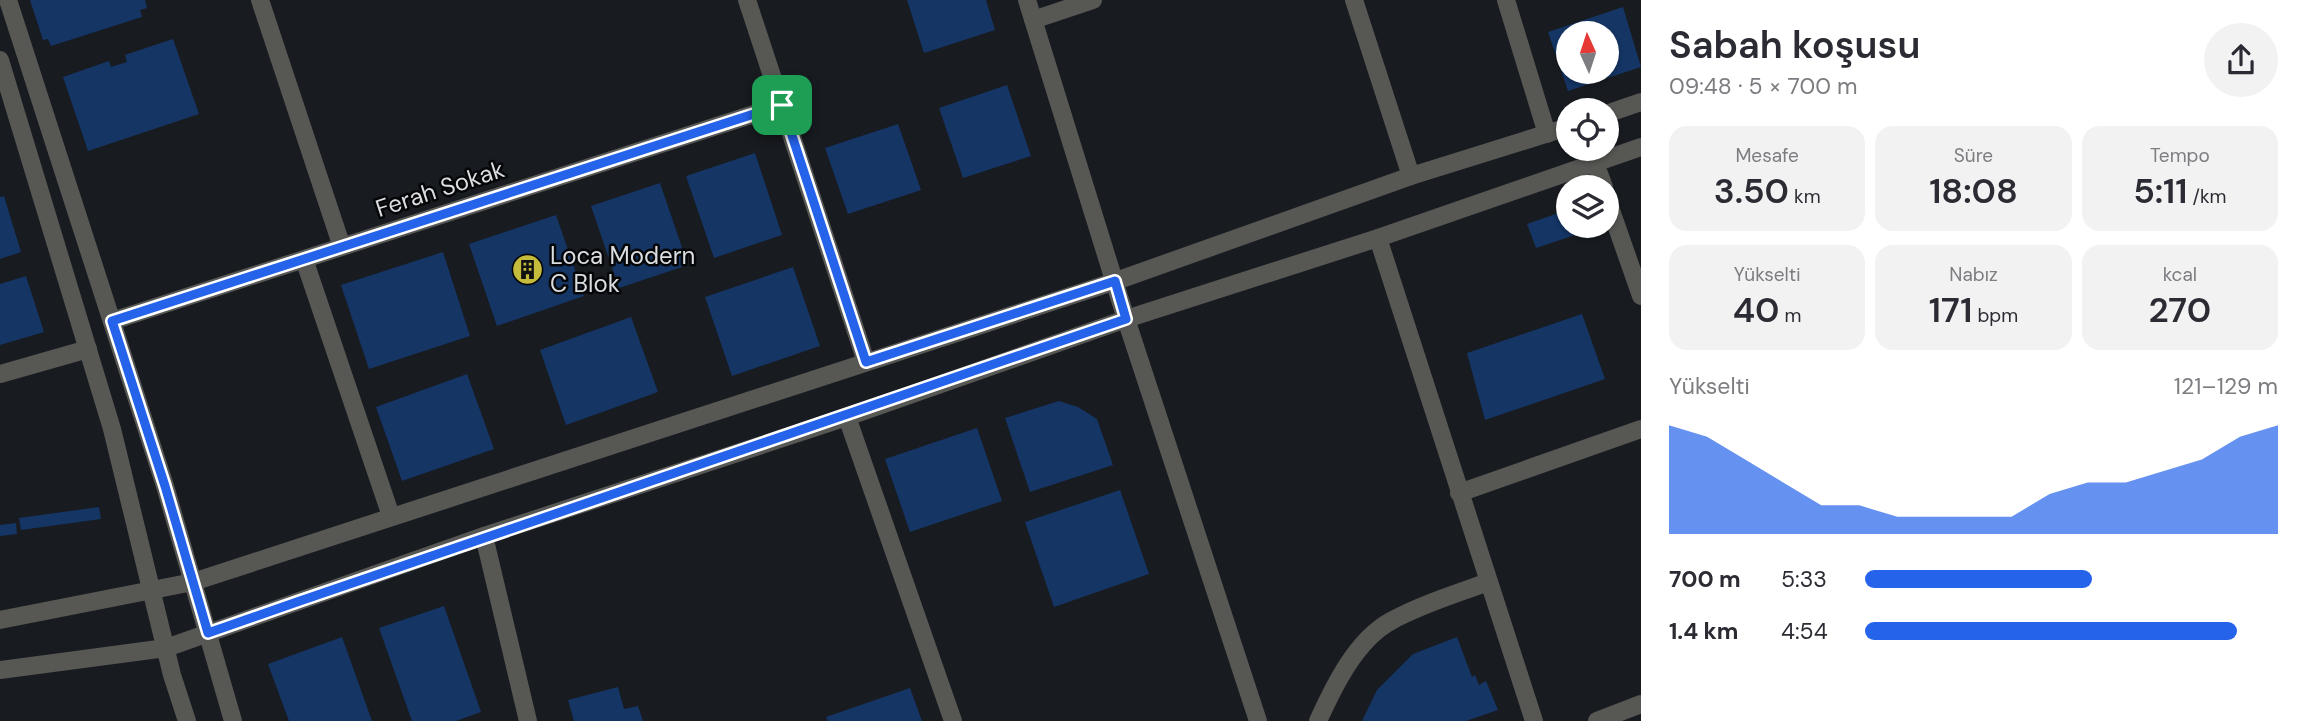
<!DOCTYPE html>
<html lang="tr">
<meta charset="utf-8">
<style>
:root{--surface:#fff;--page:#f2f2f3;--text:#2b2b33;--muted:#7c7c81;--accent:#2563eb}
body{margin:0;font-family:"DM Sans",sans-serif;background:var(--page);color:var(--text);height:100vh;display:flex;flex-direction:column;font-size:26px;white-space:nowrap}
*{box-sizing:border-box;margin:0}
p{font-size:23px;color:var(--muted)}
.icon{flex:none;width:38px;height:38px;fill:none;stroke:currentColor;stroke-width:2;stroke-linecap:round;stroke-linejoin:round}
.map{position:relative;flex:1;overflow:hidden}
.drawer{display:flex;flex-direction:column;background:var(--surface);width:665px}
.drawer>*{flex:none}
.needle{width:46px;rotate:357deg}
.buttons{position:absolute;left:1556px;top:21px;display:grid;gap:14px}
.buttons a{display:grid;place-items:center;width:63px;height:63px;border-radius:50%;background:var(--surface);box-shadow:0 2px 5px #0004;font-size:35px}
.pin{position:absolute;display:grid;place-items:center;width:60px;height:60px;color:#fff;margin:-30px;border-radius:14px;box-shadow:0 4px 10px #0006}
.round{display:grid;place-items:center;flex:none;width:74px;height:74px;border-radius:37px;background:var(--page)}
.headline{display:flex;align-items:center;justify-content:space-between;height:119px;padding:0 28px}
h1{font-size:38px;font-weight:600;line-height:52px}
.stats{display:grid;grid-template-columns:repeat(3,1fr);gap:10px;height:119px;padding:7px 28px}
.stats div{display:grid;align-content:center;border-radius:18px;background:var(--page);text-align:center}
.stats b{font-size:35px;font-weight:600}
.stats small{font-size:19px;font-weight:400}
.stats p{font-size:19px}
.chart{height:196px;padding:14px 28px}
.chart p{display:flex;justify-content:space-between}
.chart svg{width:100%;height:126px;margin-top:7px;fill:var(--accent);opacity:.7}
ul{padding:0 28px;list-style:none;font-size:23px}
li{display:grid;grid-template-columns:112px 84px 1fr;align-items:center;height:52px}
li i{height:18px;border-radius:9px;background:var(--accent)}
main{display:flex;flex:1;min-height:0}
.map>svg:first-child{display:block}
.building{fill:#153565;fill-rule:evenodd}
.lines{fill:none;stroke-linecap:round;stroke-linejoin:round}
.minor{stroke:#575754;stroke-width:18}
.tertiary{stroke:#575754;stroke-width:18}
.route-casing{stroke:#fff;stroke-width:14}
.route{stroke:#2563eb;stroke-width:9}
.labels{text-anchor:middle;stroke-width:5;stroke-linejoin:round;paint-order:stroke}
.street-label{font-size:24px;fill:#dbdee1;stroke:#050608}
.poi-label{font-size:24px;fill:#dbdee1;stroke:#050608;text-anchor:start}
</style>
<main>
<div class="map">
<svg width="1641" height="721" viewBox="0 0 1641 721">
<rect width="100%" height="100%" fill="#181b20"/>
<path class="building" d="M 30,0 L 145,0 L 147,8 L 140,10 L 142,17 L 51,46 L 48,39 L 43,40 Z
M 907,0 L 986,0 L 995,30 L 924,53 Z
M 1623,7 L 1641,67 L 1568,91 L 1548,32 ZM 1568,33 L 1606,33 L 1606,72 L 1568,72 Z
M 173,39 L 199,114 L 88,151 L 63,77 L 109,61 L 111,67 L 127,62 L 125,55 Z
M 1007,85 L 1031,156 L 963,178 L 939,108 Z
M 898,124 L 921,190 L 848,214 L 825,148 Z
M 755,153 L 782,235 L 714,258 L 686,176 Z
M 660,183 L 688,265 L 619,288 L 591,206 Z
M 4,196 L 21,252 L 0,259 L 0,197 Z
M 1567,210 L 1568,226 L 1572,226 L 1575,235 L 1536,248 L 1527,224 Z
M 556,215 L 584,296 L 497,326 L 469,244 Z
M 443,252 L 470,336 L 369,369 L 341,285 Z
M 793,267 L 820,346 L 732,376 L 705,297 Z
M 26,276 L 44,332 L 0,345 L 0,284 Z
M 1582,314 L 1605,379 L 1485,420 L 1467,353 Z
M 631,317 L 658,392 L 566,425 L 540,350 Z
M 467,374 L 494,449 L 402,481 L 376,407 Z
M 1059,401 L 1078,407 L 1097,419 L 1113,465 L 1030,492 L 1005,418 Z
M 977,428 L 1002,501 L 910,532 L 885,459 Z
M 1120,490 L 1149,574 L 1054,607 L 1025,522 Z
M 99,507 L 101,519 L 21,530 L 19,518 Z
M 16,523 L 17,534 L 0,536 L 0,525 Z
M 444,606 L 481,712 L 456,721 L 412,721 L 379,628 Z
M 342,637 L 372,721 L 289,721 L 268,664 Z
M 1457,637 L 1472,677 L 1475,675 L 1479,685 L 1486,681 L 1498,710 L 1466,721 L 1362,721 L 1377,690 L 1413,654 Z
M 618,687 L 624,709 L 638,706 L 643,721 L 574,721 L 568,700 Z
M 910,688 L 922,721 L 828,721 L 826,717 Z"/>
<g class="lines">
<path class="minor" d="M 260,0 L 342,247
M 747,0 L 866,362
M 1027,0 L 1126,319 L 1258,721
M 1354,0 L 1411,176
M 1506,0 L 1547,134
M 1033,20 L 1093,0
M 1595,163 L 1604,187
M 1606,196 L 1641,296
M 1378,238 L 1534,721
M 304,259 L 391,516
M 112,321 L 782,105
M 0,374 L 88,349
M 847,417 L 953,721
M 1459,493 L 1641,429
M 484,536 L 528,721
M 1318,721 C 1334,686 1356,640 1391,621 C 1422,604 1456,594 1488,582
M 1597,721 L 1641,704"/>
<path class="tertiary" d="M 8,0 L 165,486 L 233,721
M 0,60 L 112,429 L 172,675 L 187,721
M 1606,114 L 1641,102
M 0,620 L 193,582 L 1116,281 L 1411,176 L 1568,127
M 0,670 L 166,648 L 484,536 L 847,417 L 1126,319 L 1378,238 L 1641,147"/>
</g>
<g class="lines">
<defs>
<path id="route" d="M 782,105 L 866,362 L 1115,281 L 1126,319 C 820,425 513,526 208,633 L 165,486 L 112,321 Z"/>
</defs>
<use href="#route" class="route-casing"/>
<use href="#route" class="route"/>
</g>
<defs>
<symbol id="building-disc" viewBox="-11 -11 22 22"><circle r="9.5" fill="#c6bc3c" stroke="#050608"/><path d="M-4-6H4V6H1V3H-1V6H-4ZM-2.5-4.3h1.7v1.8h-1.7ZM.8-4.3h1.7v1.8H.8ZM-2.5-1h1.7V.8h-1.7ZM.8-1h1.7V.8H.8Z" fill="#111"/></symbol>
</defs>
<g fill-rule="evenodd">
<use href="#building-disc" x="510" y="252" width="35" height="35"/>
</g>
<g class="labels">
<g class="street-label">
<text transform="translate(440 189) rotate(-18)" y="8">Ferah Sokak</text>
</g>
<g class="poi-label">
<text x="550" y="264">Loca Modern<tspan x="550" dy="28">C Blok</tspan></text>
</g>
</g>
</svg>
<div class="buttons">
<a><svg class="needle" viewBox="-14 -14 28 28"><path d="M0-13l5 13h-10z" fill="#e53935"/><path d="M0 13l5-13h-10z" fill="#7c7c81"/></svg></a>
<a><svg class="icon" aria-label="locate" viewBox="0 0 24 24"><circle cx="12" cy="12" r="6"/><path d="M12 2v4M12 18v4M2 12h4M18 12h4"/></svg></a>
<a><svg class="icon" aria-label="layers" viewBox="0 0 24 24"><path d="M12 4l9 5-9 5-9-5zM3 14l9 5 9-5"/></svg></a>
</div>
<div class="pin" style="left:782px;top:105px;background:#1e9e55"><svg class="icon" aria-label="arrive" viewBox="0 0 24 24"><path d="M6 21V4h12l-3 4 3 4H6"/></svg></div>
</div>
<section class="drawer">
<div class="headline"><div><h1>Sabah koşusu</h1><p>09:48 · 5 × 700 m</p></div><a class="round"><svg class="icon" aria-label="share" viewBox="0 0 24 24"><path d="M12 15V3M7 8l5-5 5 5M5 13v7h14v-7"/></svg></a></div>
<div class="stats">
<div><p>Mesafe</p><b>3.50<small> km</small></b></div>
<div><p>Süre</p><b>18:08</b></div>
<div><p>Tempo</p><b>5:11<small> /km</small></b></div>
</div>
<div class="stats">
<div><p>Yükselti</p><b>40<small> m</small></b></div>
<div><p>Nabız</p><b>171<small> bpm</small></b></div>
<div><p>kcal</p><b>270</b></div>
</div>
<div class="chart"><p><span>Yükselti</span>121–129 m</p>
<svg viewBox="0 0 160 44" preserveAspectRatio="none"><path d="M0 44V6L10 10L20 18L30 26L40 34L50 34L60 38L70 38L80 38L90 38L100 30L110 26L120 26L130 22L140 18L150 10L160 6V44z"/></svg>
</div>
<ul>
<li><b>700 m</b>5:33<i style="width:55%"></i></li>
<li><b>1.4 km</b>4:54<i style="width:90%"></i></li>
</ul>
</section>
</main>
